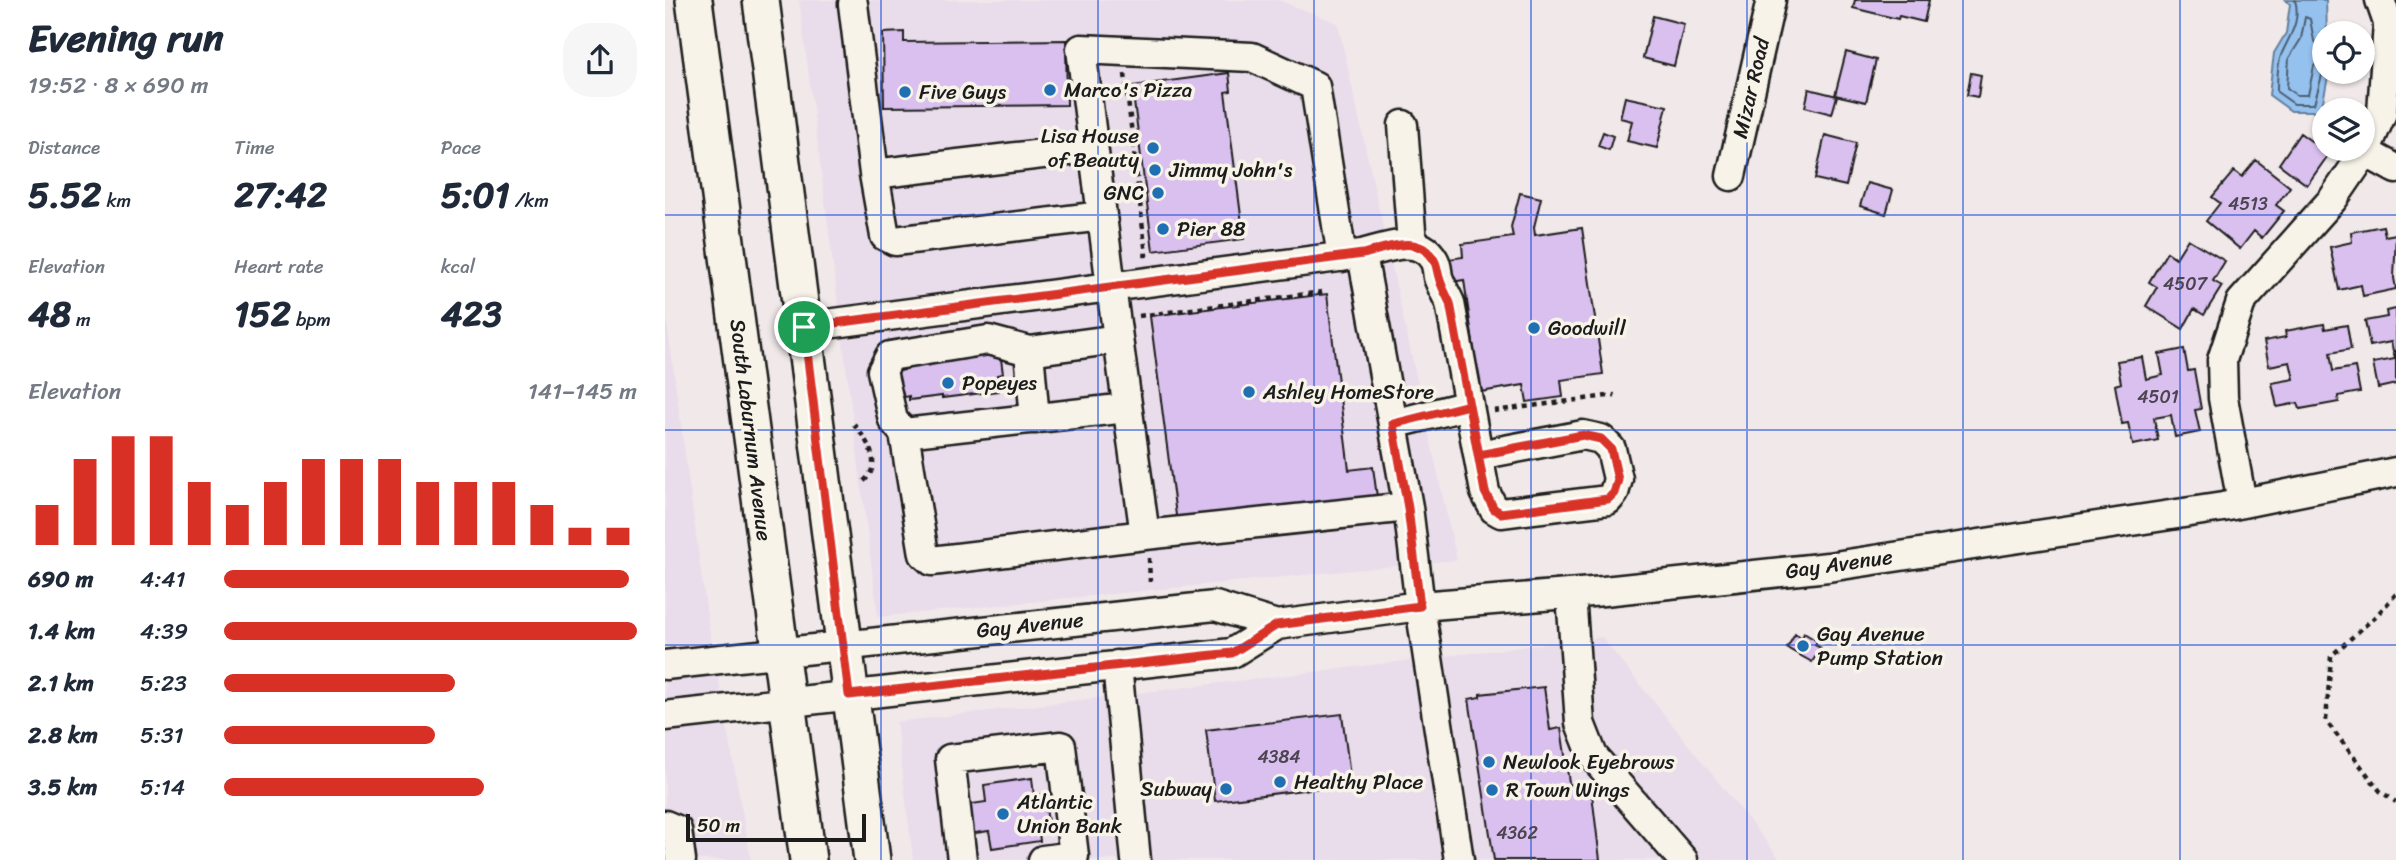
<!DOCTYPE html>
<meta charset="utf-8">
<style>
:root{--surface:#fff;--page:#f6f6f7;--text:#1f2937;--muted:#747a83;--accent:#d93025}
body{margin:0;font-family:Sriracha,sans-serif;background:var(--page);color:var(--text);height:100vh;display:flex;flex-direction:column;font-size:26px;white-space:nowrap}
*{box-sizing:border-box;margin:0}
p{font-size:23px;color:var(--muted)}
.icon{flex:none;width:38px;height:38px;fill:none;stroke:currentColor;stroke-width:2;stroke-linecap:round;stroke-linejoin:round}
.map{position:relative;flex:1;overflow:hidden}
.drawer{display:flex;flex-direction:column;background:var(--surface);width:665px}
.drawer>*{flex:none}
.controls{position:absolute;left:1647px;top:21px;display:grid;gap:14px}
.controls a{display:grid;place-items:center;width:63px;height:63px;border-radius:50%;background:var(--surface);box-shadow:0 2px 5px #0004;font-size:35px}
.scale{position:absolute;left:21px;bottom:18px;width:180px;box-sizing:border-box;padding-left:7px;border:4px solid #1c1c1c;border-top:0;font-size:19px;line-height:24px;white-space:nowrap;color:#1c1c1c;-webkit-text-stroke:5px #f7f3e8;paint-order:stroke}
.pin{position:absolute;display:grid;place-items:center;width:60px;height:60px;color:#fff;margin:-30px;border:4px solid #fff;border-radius:50%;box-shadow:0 2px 7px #0007}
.round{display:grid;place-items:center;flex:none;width:74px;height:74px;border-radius:28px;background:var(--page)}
.overview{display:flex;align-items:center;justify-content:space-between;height:119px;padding:0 28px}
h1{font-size:38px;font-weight:700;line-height:52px}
.metrics{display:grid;grid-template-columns:repeat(3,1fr);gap:10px;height:119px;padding:7px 28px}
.metrics div{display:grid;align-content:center}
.metrics b{font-size:35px;font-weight:700}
.metrics small{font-size:19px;font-weight:400}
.metrics p{font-size:19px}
.chart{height:196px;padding:14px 28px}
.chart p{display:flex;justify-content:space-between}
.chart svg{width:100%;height:126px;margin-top:7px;stroke:var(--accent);stroke-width:6}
ul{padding:0 28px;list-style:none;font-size:23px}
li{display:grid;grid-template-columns:112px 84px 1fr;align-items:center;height:52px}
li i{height:18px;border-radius:9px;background:var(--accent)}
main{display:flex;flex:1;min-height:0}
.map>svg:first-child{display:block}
.built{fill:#eaddeb}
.water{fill:#95c1ef;stroke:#657f9b;stroke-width:2}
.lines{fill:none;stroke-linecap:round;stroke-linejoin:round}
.shore{stroke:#4c5e70;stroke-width:2}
.building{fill:#dac0ef;stroke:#1c1c1c;stroke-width:2}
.minor-casing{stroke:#1c1c1c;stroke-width:33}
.major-casing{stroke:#1c1c1c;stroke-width:40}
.path{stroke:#1c1c1c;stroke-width:4.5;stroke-dasharray:5 5;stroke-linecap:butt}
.minor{stroke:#f7f3e8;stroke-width:28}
.major{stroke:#f7f3e8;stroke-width:35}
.route-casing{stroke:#fff;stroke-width:14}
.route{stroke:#d93025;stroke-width:9}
.grid{fill:none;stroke:#1d4ed8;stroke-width:2;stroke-opacity:0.55}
.poi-dot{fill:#1f6fb2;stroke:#f7f3e8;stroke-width:2.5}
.labels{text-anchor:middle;stroke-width:7;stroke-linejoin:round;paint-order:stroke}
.number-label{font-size:18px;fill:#4c4551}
.street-label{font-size:21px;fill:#1c1c1c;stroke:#f7f3e8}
.poi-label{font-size:21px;fill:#1c1c1c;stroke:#f7f3e8;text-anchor:start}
</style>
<main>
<section class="drawer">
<div class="overview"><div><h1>Evening run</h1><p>19:52 · 8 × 690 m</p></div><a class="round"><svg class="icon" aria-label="share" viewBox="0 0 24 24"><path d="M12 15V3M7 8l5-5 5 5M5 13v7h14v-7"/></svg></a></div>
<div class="metrics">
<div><p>Distance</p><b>5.52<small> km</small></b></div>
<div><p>Time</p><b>27:42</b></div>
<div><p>Pace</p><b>5:01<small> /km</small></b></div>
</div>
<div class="metrics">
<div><p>Elevation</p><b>48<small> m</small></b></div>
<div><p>Heart rate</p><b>152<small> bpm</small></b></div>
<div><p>kcal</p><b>423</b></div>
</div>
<div class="chart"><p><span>Elevation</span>141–145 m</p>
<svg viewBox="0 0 160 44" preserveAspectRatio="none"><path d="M5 44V30M15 44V14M25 44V6M35 44V6M45 44V22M55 44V30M65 44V22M75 44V14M85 44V14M95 44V14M105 44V22M115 44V22M125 44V22M135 44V30M145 44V38M155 44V38"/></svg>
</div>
<ul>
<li><b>690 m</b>4:41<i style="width:98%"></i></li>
<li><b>1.4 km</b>4:39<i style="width:100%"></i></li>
<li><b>2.1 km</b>5:23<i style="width:56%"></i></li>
<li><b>2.8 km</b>5:31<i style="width:51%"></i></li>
<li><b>3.5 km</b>5:14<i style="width:63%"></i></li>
</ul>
</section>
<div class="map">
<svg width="1731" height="860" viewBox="0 0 1731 860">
<rect width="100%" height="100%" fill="#f1e9e9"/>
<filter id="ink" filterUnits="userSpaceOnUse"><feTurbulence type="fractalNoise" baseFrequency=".0143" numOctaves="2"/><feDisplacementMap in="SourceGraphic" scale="14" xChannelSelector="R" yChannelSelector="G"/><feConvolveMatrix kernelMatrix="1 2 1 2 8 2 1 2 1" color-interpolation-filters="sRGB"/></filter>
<g filter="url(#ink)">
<path class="built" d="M 134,0 L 613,0 L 673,23 L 792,560 L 213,617 Z
M 0,306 L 42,615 L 86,860 L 0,860 Z
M 937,637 L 1116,860 L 248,860 L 231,722 Z"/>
<path class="water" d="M 1621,0 L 1661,0 L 1662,33 L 1659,33 L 1659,72 L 1664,72 L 1656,111 L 1626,111 L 1604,95 L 1609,53 L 1621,33 L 1625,4 Z"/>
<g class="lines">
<path class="shore" d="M 1630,0 C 1636,21 1625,35 1617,53 C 1612,63 1612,80 1612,92 L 1629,104 L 1649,104 L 1659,68
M 1659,48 L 1649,41 L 1645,19 L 1640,17 L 1636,39 L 1624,58 L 1622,88 L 1632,95 L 1643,95 L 1649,66 L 1659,57"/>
</g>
<path class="building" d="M 1190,0 L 1264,0 L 1259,22 L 1234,16 L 1233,19 L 1188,8 Z
M 988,16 L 1019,24 L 1009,66 L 978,58 Z
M 239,32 L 239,42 L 401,40 L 402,105 L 219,107 L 218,33 Z
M 1181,52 L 1211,60 L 1201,102 L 1170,95 Z
M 564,73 L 566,91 L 560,92 L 579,239 L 488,251 L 467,86 Z
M 1306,73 L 1316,75 L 1313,97 L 1302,95 Z
M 1144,89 L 1172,96 L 1167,114 L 1140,107 Z
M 960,97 L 1002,106 L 992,148 L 962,141 L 967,121 L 955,118 Z
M 938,132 L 948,136 L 944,150 L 933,146 Z
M 1635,133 L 1664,154 L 1642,185 L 1614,164 Z
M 1160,135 L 1191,143 L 1181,186 L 1150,179 Z
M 1591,160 L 1625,187 L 1611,205 L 1619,211 L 1597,238 L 1589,231 L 1575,249 L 1541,221 L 1555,203 L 1547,197 L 1569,171 L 1577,177 Z
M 1202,183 L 1228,190 L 1221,214 L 1195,206 Z
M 855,193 L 876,198 L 869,227 L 870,235 L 917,228 L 938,374 L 896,380 L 898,397 L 862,402 L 859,385 L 815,392 L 799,280 L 780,283 L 777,260 L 798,257 L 797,244 L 848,237 L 846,227 Z
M 1718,226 L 1720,236 L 1731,234 L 1729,278 L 1731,289 L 1698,296 L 1696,285 L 1674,290 L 1665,247 L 1687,242 L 1686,232 Z
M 1523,239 L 1560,261 L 1548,281 L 1557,286 L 1539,315 L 1529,309 L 1518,329 L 1481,306 L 1492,287 L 1484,282 L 1502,252 L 1511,258 Z
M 662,294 L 684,470 L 708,467 L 712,497 L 512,523 L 485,316 Z
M 1731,309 L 1731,384 L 1713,388 L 1708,363 L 1730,359 L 1726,342 L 1705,346 L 1700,321 L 1722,317 L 1721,311 Z
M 1659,324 L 1660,329 L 1682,325 L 1686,349 L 1665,353 L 1668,371 L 1690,367 L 1695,392 L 1673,396 L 1674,402 L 1635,409 L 1633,403 L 1612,407 L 1607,383 L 1629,379 L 1625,362 L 1604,366 L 1599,341 L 1621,337 L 1620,331 Z
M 1519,349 L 1523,371 L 1529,370 L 1536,409 L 1530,410 L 1535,432 L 1510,437 L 1506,415 L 1489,418 L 1493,440 L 1468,445 L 1463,423 L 1457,424 L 1450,385 L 1456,383 L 1452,361 L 1477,357 L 1481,379 L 1498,375 L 1494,354 Z
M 335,351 L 338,374 L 332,375 L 334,391 L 277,398 L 277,396 L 244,400 L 244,396 L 235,398 L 232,372 L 239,370 L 238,361 Z
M 1139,633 L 1152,641 L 1150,645 L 1156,648 L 1147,662 L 1122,648 L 1130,634 L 1137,638 Z
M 879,687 L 885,730 L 896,728 L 905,789 L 926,786 L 935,860 L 829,860 L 804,699 L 815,697 L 815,694 Z
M 677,714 L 686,784 L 550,801 L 541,730 Z
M 367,778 L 369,796 L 379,794 L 383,822 L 373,824 L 375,841 L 327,848 L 324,831 L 297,835 L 293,806 L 321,802 L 319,785 Z"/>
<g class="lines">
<defs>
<path id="minor" d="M 188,4 L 209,174
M 738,125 L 747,244
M 428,148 L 209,174 L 220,236 L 230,241 L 437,216
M 1700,152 L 1731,169
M 1066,176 L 1106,0
M 697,254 C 721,248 754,233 769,260 C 772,265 772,271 773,277 C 776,286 781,294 785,303 L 820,492 L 829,509 L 836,513 L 943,500 L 949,493 L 953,479 L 946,449 L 936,439 L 918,435 L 814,455
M 677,257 L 650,86 L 587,57 L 416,49 L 446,287 L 480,535 L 743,507
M 139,327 L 697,254 L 743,507 L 755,606 L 794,860
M 453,339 L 364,351 L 323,340 L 225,356 L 217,371 L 228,420 L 239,433 L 259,554 L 267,561 L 480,535
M 364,351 L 370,419
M 728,424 L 804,405
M 239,433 L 462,408
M 1577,503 L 1558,398 L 1557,360 L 1576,302 L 1668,199 L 1700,152 L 1717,113 L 1723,23 L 1715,0
M 906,594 L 915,723 L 928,756 L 1018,860
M 0,665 L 550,606 L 612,625
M 452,665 L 471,860
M 0,716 L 567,653 L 612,625 L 755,606 L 939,591 L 1163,567 L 1558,507 L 1731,472
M 0,825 L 12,830 L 16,860
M 297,860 L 285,759 L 396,746 L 409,856 L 378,860"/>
<path id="major" d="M 29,0 L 143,860
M 96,0 L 207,860"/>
</defs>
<use href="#minor" class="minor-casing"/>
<use href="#major" class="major-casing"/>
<path class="path" d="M 460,74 L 481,255 L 477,255
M 474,316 L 657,292
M 829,411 L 950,395
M 189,424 C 204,443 220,467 195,484
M 484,558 L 485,582
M 1731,594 L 1712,615 L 1666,656 L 1661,721 L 1715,791 L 1731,802"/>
<use href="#minor" class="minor"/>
<use href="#major" class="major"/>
</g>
</g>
<g class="lines" filter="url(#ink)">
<defs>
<path id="route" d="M 139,327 L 184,695 L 567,653 L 612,625 L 755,606 L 743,508 L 728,424 L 804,405 L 814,455 L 918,435 L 936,439 L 946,449 L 953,480 L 949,493 L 943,499 L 836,513 L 829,509 L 820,492 L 785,303 C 781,294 776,286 774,277 C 772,271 772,265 769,260 C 754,233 721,248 698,254 L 139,327"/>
</defs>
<use href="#route" class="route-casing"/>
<use href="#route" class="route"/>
</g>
<path class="grid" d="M 216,0 L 216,860M 433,0 L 433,860M 649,0 L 649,860M 866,0 L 866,860M 1082,0 L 1082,860M 1298,0 L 1298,860M 1515,0 L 1515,860M 0,215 L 1731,215M 0,430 L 1731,430M 0,645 L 1731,645"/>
<g class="poi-dot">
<circle cx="385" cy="90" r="7"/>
<circle cx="240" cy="92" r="7"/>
<circle cx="488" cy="148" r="7"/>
<circle cx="490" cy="170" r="7"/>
<circle cx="493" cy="193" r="7"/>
<circle cx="498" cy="229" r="7"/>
<circle cx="869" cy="328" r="7"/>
<circle cx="283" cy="383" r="7"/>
<circle cx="584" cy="392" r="7"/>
<circle cx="1138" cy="646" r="7"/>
<circle cx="824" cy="762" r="7"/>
<circle cx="615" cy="782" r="7"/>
<circle cx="561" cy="789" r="7"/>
<circle cx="827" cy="790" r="7"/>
<circle cx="338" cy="814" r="7"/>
</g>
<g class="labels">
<g class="number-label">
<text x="1583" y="210">4513</text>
<text x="1520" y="290">4507</text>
<text x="1493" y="403">4501</text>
<text x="614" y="763">4384</text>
<text x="852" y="839">4362</text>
</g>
<g class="street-label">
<text transform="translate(1086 88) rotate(-77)" y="7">Mizar Road</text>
<text transform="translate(86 430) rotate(83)" y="7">South Laburnum Avenue</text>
<text transform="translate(1174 564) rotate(-8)" y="7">Gay Avenue</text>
<text transform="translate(365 625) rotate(-6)" y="7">Gay Avenue</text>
</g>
<g class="poi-label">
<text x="399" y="97">Marco's Pizza</text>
<text x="254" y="99">Five Guys</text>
<text x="474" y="143" text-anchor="end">Lisa House<tspan x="474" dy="24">of Beauty</tspan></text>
<text x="504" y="177">Jimmy John's</text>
<text x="479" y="200" text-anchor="end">GNC</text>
<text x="512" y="236">Pier 88</text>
<text x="883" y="335">Goodwill</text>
<text x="297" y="390">Popeyes</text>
<text x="598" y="399">Ashley HomeStore</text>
<text x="1152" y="641">Gay Avenue<tspan x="1152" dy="24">Pump Station</tspan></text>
<text x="838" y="769">Newlook Eyebrows</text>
<text x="629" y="789">Healthy Place</text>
<text x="547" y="796" text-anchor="end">Subway</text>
<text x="841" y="797">R Town Wings</text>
<text x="352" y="809">Atlantic<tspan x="352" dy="24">Union Bank</tspan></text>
</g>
</g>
</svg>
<div class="controls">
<a><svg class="icon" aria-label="locate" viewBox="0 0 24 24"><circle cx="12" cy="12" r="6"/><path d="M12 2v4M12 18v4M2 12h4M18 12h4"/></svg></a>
<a><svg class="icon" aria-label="layers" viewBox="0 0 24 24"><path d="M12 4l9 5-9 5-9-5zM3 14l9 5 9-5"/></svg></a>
</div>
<div class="scale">50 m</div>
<div class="pin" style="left:139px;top:327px;background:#1e9e55"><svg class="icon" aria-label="arrive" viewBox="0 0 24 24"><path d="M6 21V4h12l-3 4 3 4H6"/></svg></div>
</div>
</main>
